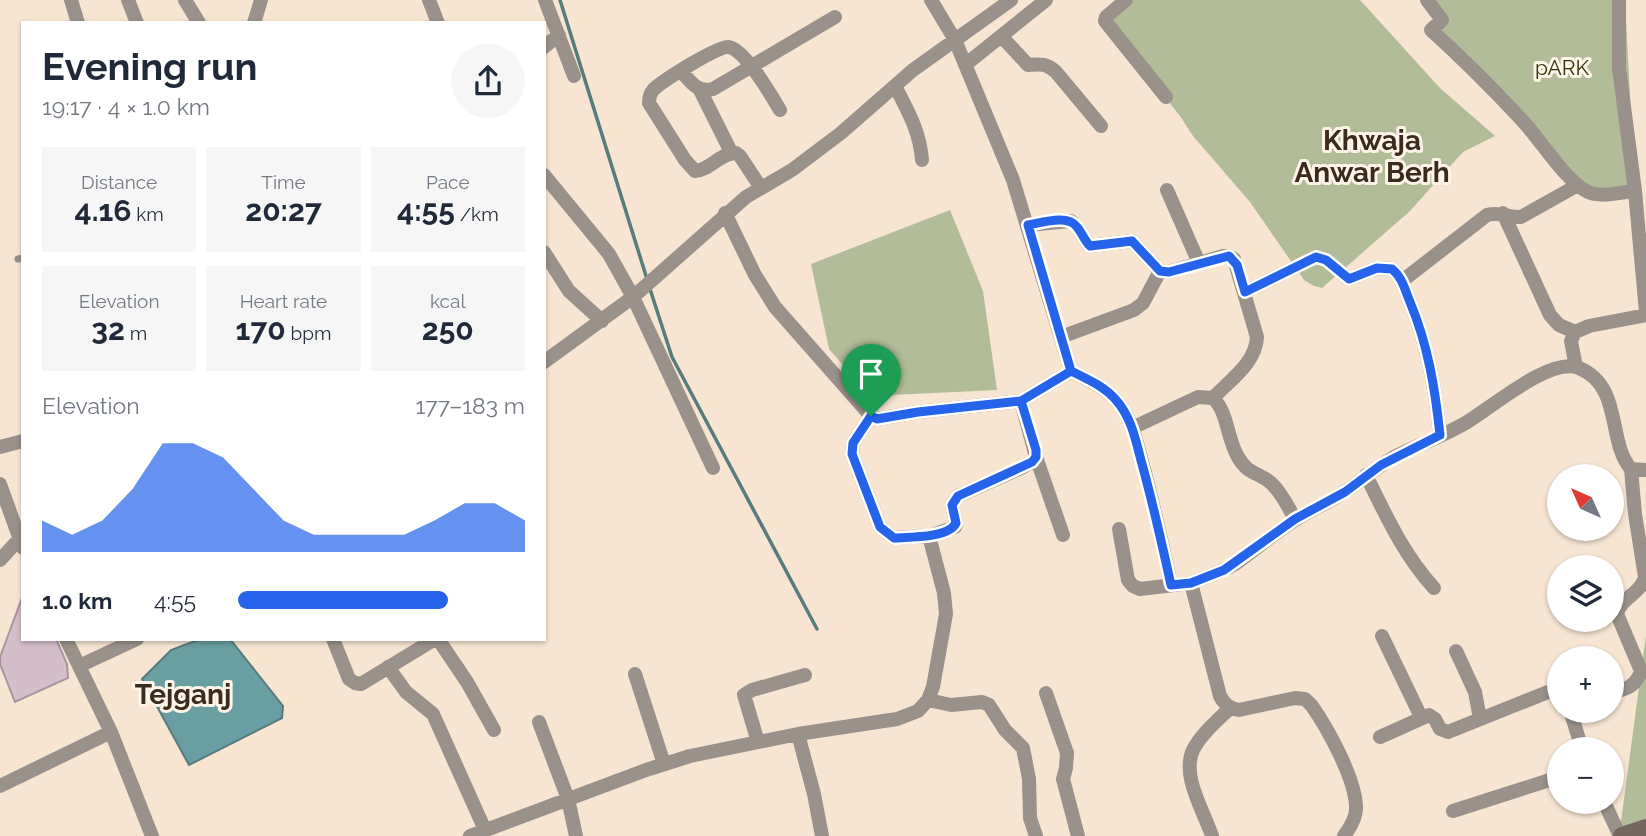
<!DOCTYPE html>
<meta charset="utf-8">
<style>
:root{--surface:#fff;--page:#f6f6f7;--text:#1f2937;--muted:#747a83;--accent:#2563eb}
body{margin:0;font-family:Raleway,sans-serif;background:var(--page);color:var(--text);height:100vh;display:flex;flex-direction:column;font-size:26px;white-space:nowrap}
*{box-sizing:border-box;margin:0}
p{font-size:23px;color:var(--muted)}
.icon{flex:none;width:38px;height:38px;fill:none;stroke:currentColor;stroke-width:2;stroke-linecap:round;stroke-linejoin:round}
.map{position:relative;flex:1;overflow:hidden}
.side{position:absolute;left:21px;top:21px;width:525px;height:620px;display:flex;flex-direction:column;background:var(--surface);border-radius:0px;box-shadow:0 2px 5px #0004}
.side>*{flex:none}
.needle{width:46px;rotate:315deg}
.fabs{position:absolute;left:1547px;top:464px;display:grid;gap:14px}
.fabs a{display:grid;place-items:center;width:77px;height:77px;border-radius:50%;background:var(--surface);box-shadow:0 2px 5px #0004;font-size:35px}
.pin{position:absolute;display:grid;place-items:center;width:60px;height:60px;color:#fff;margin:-72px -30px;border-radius:50% 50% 50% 0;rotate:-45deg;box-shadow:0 0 7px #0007}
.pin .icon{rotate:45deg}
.round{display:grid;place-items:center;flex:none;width:74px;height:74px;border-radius:37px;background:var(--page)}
.summary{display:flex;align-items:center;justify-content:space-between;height:119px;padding:0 21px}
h1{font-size:38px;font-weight:700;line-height:52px}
.metrics{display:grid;grid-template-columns:repeat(3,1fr);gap:10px;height:119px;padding:7px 21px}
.metrics div{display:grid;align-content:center;border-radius:0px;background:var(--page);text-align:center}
.metrics b{font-size:30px;font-weight:700}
.metrics small{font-size:19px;font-weight:400}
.metrics p{font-size:19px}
.chart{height:196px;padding:14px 21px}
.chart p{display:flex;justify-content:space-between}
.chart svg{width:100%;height:126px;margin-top:7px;fill:var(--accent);opacity:.7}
ul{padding:0 21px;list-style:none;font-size:23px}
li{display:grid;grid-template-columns:112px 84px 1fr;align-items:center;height:52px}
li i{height:18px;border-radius:9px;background:var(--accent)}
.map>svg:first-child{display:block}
.green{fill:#b2bc98}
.water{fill:#699ea2;stroke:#587b7c;stroke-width:2}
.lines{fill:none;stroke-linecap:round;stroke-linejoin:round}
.stream{stroke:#587b7c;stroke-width:3.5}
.building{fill:#d5bdca;stroke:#aa939f;stroke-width:2}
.lane{stroke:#9a918a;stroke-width:7}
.street{stroke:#9a918a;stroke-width:14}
.secondary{stroke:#74675e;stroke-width:18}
.route-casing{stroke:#fff;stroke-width:14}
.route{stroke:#2563eb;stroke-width:9}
.labels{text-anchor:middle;stroke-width:6;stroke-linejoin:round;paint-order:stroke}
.park-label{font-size:21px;fill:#2d3606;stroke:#fff4e8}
.district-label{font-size:28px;font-weight:bold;fill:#3a2c1d;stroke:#fff4e8}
</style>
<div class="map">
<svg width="1646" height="836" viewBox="0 0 1646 836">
<rect width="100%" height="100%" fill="#f7e5d2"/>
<path class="green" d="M 1119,0 L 1360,0 L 1440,88 L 1495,136 L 1463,152 L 1409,212 L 1322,288 L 1314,286 L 1304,280 L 1250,202 L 1193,136 L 1180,116 L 1105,21 Z
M 1425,0 L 1625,0 L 1635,191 L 1590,193 L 1449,46 Z
M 950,210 L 983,291 L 997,390 L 870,396 L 829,349 L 811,264 Z
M 1646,635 L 1646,819 L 1620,829 Z"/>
<path class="water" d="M 200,639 L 230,639 L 283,706 L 282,718 L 189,765 L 142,679 L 171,650 Z"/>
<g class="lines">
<path class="stream" d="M 560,0 L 647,279
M 649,286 L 672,357 L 817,629"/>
</g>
<path class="building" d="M 22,598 L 23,639 L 56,639 L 67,664 L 68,678 L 15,702 L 0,664 L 0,657 Z"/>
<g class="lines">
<path class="lane" d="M 18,259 L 23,258"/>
<path class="street" d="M 71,0 L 78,23
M 128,0 L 137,23
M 185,0 L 199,23
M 429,0 L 438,23
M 545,0 L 574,76
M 931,0 L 955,40 L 1013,180 L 1071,371 C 1086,379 1104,386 1116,400 C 1133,419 1137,445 1144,469 C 1154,508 1163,546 1171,585
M 1126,0 L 1106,17 L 1105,21 L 1166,97
M 1427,0 L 1442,20 L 1431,30 C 1462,58 1491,87 1519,117 C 1539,137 1564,180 1588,192 C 1601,198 1621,192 1635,191
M 1619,0 L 1619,68 L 1635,191 L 1646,312
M 254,23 L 261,0
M 1002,37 L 1028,65 C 1041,64 1046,63 1056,72 L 1101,126
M 544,47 L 559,35
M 965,65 L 1046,0
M 681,71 C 691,82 697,93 713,89 L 835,17
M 895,86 C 908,111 920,132 922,160
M 700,90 L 731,152
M 544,175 L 609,254 L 633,297 L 713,468
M 761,188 L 740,156 L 736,153 C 720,153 710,170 695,171 L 685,160 L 649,103 C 649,97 650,93 654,89 C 664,80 719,45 729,47 C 746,51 771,95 780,110
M 1167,190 L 1199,263
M 725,213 L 755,275 L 775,307 L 871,416 L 877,419 L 918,412 L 1021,401 L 1071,371
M 1503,213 L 1550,315 L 1559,325 L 1575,332
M 1028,225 L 1071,221 C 1080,227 1082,238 1090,246 L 1132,241 L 1160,271 L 1169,272 L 1223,256 L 1229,256 L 1234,259 L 1257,337 C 1256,363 1230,380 1213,398
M 544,252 L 569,291 L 602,321
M 1402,281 L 1487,215 C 1500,211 1508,218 1521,217 L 1578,185
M 1245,292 L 1316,257 L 1326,260 L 1349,279 L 1377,268 L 1392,269 C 1402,277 1405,290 1410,302 C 1428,345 1435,389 1440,435
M 1061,337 L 1134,310 L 1143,303 L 1160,271
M 544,362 L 633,297 L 746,197 L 792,170 L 841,133 L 913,70 L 1011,0
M 1576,367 L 1571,341 L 1575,332 L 1589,326 L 1646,315
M 871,416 L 853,443 L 852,454 L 880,527 L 894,538 L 929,536 L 955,527 L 956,523 L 952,505 L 958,496 L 1023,467 L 1032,462 L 1036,457 L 1021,401
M 1132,428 L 1198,397 L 1213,398 C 1228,412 1227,439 1238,457 C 1248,475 1259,472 1271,483 C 1282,493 1288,507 1295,519
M 0,447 L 23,441
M 1036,457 L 1063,535
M 1366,475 C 1386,516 1404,555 1434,588
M 0,484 L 23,548
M 1119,529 L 1128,580 L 1133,586 L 1140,589 L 1191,583 L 1220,696 C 1224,704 1229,708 1239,710 L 1295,698 L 1305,699 L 1312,706 C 1328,729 1355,778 1356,806 C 1357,817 1350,828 1344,836
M 0,560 L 23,535
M 1191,583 C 1206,577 1221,572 1235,564 C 1255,550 1274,533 1295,520 C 1312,509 1330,502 1346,491 C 1362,480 1377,467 1394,457 C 1416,446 1440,437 1462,425 C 1488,411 1549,356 1579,368 C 1623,386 1607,442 1631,469 L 1646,470
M 1382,636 L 1421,717
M 66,639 L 111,732 L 152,836
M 333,639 L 349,679 L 355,683 L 361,684 L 435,639
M 438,639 L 467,682 L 494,730
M 1456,651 L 1475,692 L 1480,719
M 79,666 L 137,639
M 388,667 L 406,692 L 433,714 L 485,830
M 635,674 L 664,764
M 1612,692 C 1626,690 1636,686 1641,671 L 1617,614 C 1621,597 1641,594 1645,577 L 1635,514 L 1631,469
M 1046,693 L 1067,753 L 1066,768 L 1063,779 L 1078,836
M 928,700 L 951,705 L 982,702 L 989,705 L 1005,730 L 1023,748 L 1029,779 L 1030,818 L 1036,836
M 1570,710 L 1582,749
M 539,722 L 568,799 L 576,836
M 798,734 L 814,794 L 822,836
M 1380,737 L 1429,715 L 1435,719 L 1440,729 L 1448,732 L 1548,692 L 1559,691
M 758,742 L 744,695 L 752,690 L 805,675
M 0,786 L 111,732
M 1604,802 L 1620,836
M 1453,811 L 1559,777
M 470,836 L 646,770 L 690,756 L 798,734 L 897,719 L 918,711 L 928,700 L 933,687 L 946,614 L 944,593 L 929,536
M 1212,836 C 1204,811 1181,776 1193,750 C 1201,734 1217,721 1230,708"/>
<path class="secondary" d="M 1622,836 L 1646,828"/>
</g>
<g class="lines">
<defs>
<path id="route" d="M 871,416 L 877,419 L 918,412 L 1021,401 L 1071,371 C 1087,379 1104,386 1116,400 C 1132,418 1136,442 1142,464 C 1153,504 1162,544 1171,585 L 1191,583 L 1224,570 L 1295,519 L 1345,492 L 1381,465 L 1440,435 C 1435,388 1428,345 1410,302 C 1405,290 1402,277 1392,269 L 1377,268 L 1349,279 L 1326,260 L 1316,257 L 1245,292 L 1237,265 L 1229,256 L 1169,272 L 1160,271 L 1132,241 L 1090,246 C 1084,240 1082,233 1077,227 C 1068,214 1041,223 1028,225 L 1071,371 L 1021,401 L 1036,450 L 1036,457 L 1032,462 L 958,496 L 952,505 L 956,523 C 949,538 910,537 894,538 L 880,527 L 852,454 L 853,443 L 871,416"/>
</defs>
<use href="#route" class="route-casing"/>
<use href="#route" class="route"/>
</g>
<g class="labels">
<g class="park-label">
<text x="1562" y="75">pARK</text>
</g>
<g class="district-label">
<text x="1372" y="150">Khwaja<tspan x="1372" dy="32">Anwar Berh</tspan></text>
<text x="183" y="704">Tejganj</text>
</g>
</g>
</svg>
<div class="fabs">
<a><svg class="needle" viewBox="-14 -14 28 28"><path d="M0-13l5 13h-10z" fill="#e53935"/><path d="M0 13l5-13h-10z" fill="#747a83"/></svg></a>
<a><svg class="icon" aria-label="layers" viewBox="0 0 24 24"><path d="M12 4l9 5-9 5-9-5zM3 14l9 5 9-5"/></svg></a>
<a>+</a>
<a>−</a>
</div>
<div class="pin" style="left:871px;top:416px;background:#1e9e55"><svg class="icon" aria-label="arrive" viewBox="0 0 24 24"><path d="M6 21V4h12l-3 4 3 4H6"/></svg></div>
<section class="side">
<div class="summary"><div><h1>Evening run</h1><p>19:17 · 4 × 1.0 km</p></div><a class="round"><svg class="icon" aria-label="share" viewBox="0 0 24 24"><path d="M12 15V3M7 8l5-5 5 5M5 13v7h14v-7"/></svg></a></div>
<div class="metrics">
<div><p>Distance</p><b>4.16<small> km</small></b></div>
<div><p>Time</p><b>20:27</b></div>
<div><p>Pace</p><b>4:55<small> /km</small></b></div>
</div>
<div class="metrics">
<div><p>Elevation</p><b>32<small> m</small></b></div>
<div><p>Heart rate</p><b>170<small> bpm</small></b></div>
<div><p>kcal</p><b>250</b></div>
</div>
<div class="chart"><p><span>Elevation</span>177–183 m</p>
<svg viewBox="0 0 160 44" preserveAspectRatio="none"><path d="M0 44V33L10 38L20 33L30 22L40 6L50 6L60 11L70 22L80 33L90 38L100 38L110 38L120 38L130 33L140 27L150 27L160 33V44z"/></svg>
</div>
<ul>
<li><b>1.0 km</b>4:55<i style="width:73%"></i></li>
</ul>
</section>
</div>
